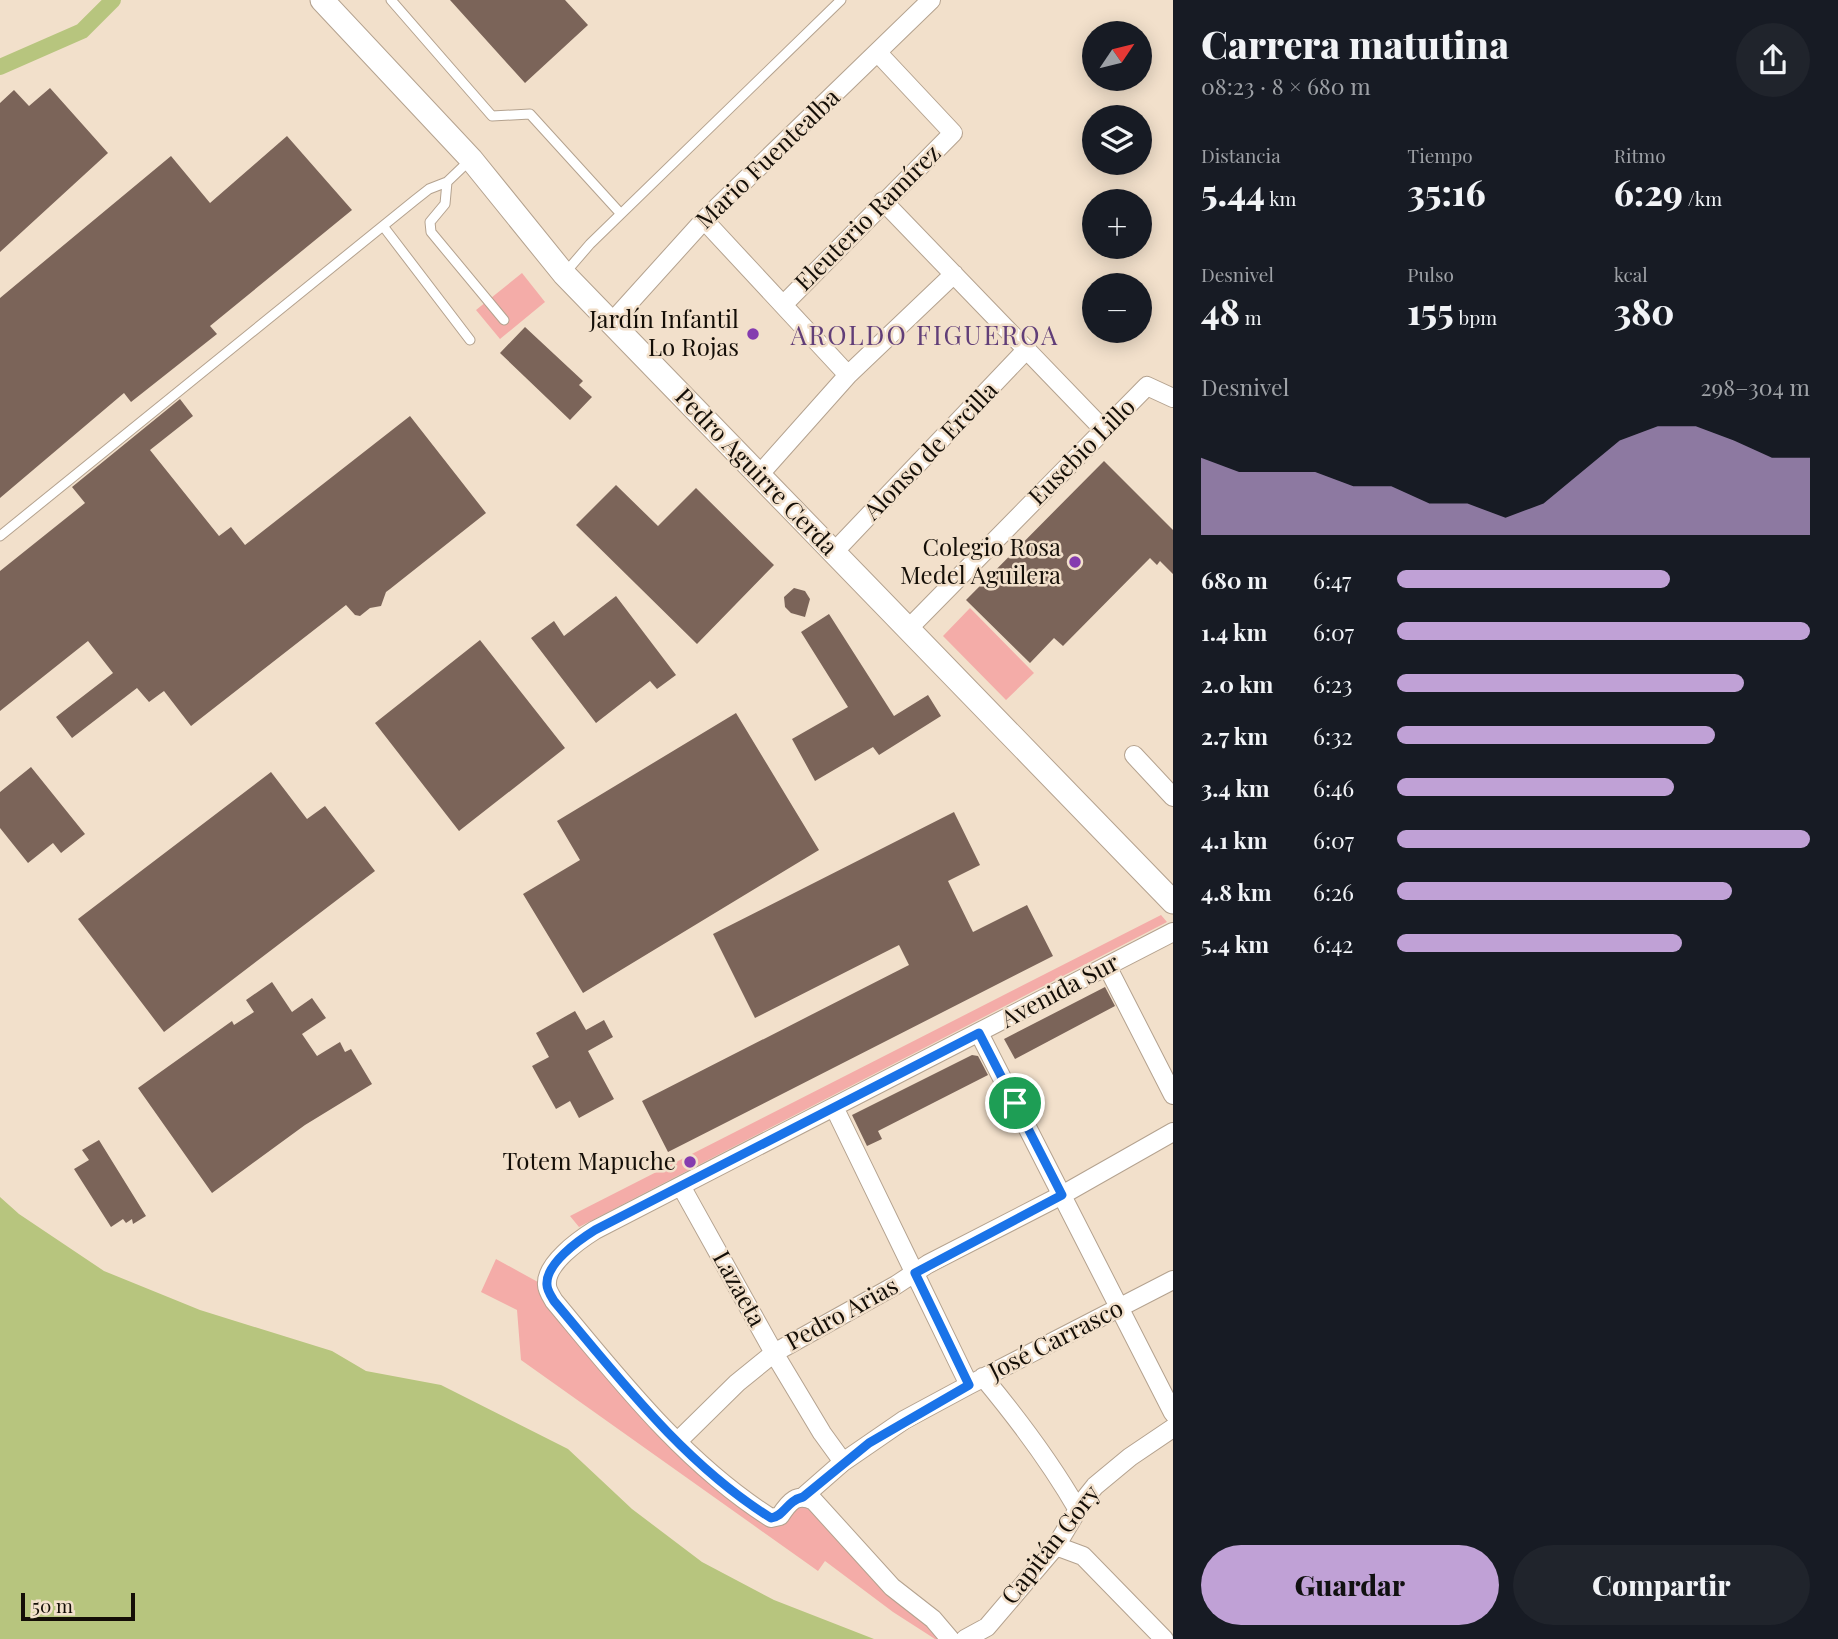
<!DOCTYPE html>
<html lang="es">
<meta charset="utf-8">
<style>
:root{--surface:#171b24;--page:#20242c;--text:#f1f3f6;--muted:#9ea1a6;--accent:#c0a1d6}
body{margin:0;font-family:"Playfair Display",serif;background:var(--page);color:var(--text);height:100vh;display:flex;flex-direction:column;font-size:26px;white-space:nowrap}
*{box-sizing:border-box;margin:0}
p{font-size:23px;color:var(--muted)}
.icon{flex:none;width:38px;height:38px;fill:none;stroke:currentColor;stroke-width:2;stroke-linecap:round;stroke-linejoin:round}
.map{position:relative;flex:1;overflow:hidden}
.panel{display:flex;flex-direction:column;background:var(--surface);width:665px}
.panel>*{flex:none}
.needle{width:46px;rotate:55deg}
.tools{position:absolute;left:1082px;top:21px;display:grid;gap:14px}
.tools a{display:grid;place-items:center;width:70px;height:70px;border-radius:50%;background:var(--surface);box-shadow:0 4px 18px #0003;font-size:35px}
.scale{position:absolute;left:21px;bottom:18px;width:114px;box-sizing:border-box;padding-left:7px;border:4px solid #140e07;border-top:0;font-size:19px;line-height:24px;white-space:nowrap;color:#140e07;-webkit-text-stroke:5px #f2e0cb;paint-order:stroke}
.pin{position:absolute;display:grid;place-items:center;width:60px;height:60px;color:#fff;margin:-30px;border:4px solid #fff;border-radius:50%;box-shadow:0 2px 7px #0007}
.round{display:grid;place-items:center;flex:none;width:74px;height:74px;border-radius:37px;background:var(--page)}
.overview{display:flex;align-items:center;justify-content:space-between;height:119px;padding:0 28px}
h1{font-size:38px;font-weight:800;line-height:52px}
.stats{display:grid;grid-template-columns:repeat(3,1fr);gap:10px;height:119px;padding:7px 28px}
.stats div{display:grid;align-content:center}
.stats b{font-size:35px;font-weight:800}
.stats small{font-size:19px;font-weight:400}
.stats p{font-size:19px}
.chart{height:196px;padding:14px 28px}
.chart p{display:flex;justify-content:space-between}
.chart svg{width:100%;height:126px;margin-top:7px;fill:var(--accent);opacity:.7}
.primary-button{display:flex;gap:14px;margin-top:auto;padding:14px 28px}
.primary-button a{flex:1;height:80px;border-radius:42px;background:var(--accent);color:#111;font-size:28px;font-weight:800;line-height:80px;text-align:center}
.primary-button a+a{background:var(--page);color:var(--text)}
ul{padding:0 28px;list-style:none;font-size:23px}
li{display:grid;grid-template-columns:112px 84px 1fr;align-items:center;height:52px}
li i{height:18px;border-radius:9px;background:var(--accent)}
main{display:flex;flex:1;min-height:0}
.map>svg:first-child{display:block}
.green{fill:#f4aca8}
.water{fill:#b7c57e}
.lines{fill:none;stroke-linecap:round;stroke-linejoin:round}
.canal{stroke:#b7c57e;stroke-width:16}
.building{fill:#7b6459}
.service-casing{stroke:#b4a28f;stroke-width:11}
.minor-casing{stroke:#b4a28f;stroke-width:20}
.tertiary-casing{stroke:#b4a28f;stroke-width:25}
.service{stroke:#fff;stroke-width:9}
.minor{stroke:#fff;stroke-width:18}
.tertiary{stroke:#fff;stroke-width:23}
.route-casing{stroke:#fff;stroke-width:14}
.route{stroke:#1a73e8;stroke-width:9}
.poi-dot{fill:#853caf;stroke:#f2e0cb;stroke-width:2.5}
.labels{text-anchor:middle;stroke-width:5;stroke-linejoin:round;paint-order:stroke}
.street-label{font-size:24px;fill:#140e07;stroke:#f2e0cb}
.poi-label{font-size:24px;fill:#140e07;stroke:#f2e0cb;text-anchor:end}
.neighbourhood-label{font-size:26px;letter-spacing:2px;fill:#613e78;stroke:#f2e0cb}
</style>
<main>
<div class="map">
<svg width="1173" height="1639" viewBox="0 0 1173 1639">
<rect width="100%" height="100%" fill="#f2e0cb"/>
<path class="green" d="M 522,273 L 545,302 L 500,339 L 476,310 Z
M 970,608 L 1034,673 L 1006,700 L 943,636 Z
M 1161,915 L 1167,922 L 579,1227 L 570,1216 Z
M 496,1259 L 547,1287 L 642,1406 L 766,1515 L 803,1497 L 950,1639 L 935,1639 L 893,1612 L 825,1561 L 818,1571 L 521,1360 L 517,1310 L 481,1292 Z"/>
<path class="water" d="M 0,1197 L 19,1214 L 104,1271 L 200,1310 L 332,1351 L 366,1371 L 441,1385 L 568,1449 L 632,1509 L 702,1562 L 774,1600 L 874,1639 L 0,1639 Z"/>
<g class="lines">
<path class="canal" d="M 0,67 L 82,31 L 113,0"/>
</g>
<path class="building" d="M 450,0 L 565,0 L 588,25 L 525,83 Z
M 50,88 L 108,153 L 0,252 L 0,103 L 14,90 L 29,106 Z
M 287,136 L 352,210 L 210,326 L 217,334 L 131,402 L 124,393 L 0,498 L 0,298 L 171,156 L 210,203 Z
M 525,327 L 583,381 L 579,385 L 592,397 L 570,420 L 500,353 Z
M 180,399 L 193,416 L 150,450 L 219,536 L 231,527 L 245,545 L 410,416 L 486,513 L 390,589 L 386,592 L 381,606 L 370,608 L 360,616 L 355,615 L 346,605 L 191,726 L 164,691 L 149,702 L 137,688 L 72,738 L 56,717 L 113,673 L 88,641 L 0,711 L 0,571 L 85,503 L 72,487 Z
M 1104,461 L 1173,530 L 1173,574 L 1160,561 L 1157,565 L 1150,558 L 1063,646 L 1054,638 L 1030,663 L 966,600 Z
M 616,485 L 658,526 L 696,488 L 774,565 L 697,644 L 576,525 Z
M 794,588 L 805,591 L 810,599 L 805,617 L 791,613 L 785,607 L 784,597 Z
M 616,596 L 676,675 L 657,689 L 650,681 L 596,723 L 531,638 L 554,621 L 564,636 Z
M 829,614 L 894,716 L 928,695 L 941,716 L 879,755 L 873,747 L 815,781 L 792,739 L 848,707 L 801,632 Z
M 480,640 L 565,748 L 459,831 L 375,723 Z
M 736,713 L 819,850 L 583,993 L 523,894 L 580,860 L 557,821 Z
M 31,767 L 85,834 L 61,853 L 53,843 L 28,863 L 0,828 L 0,792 Z
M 271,772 L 307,819 L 325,806 L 375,871 L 164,1032 L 78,919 Z
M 954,812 L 980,865 L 948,881 L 973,932 L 1027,905 L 1053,956 L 668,1152 L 642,1101 L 909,965 L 899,945 L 755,1018 L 713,934 Z
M 272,982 L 292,1012 L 312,998 L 326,1018 L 302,1034 L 317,1056 L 340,1042 L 345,1052 L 351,1049 L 372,1084 L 305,1125 L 212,1193 L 138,1088 L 232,1021 L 234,1025 L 254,1012 L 246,1000 Z
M 1105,987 L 1115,1006 L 1015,1059 L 1004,1039 Z
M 575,1011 L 586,1030 L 604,1020 L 613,1037 L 588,1051 L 614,1099 L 579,1118 L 570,1101 L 556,1109 L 532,1066 L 549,1057 L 536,1033 Z
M 972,1055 L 978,1056 L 988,1075 L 878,1131 L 882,1139 L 867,1146 L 852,1115 Z
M 99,1140 L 146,1216 L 133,1224 L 132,1219 L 126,1223 L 123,1219 L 111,1227 L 74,1169 L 89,1160 L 82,1150 Z"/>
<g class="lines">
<defs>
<path id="service" d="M 391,0 L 492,116 L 530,114 L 621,214
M 447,182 L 445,204 L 430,222 L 431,232 L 504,320
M 383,226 L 470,340
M 565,273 L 590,244 L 841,0
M 0,536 L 415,200 L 429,189 L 447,182 L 470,160"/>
<path id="minor" d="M 883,201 L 1103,429
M 704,220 L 848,375
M 784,304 L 953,133 L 878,53
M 611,323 L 704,220 L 931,0
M 759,475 L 848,375 L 954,274
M 834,552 L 1027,349
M 909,628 L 1147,386 L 1173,398
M 1134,755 L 1173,797
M 1107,966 L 1173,1095
M 979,1033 L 1173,1413
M 834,1107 L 969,1385
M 681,1186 L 774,1353 L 822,1433 L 843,1462
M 983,1377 C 1018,1419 1051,1463 1078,1510
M 678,1441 L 737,1383 L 774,1353 L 896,1285 L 928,1264 L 1062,1195 L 1173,1132
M 803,1497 L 843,1462 L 904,1420 L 969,1385 L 1173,1280
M 1056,1546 L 1083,1556 L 1164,1639
M 950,1639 L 933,1619 L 892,1587 L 814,1501 C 797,1492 789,1502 780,1516 L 771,1518 C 684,1463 619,1379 554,1301 C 551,1296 547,1290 547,1285 C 545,1264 579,1240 595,1230 L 1173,932
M 965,1639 L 987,1627 L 1056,1546 L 1083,1501 L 1095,1486 L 1130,1457 L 1173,1428"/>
<path id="tertiary" d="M 322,0 L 471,159 L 564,274 L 1173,902"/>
</defs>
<use href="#service" class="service-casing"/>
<use href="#minor" class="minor-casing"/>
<use href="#tertiary" class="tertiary-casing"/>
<use href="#service" class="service"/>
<use href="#minor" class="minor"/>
<use href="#tertiary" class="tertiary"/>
</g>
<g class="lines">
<defs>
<path id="route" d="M 979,1033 L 1062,1195 L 915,1273 L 969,1385 L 869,1443 L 803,1497 C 786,1501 785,1516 771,1518 C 684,1464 619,1378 554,1301 C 551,1296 547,1290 547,1285 C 545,1264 579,1240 595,1230 Z"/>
</defs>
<use href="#route" class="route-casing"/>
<use href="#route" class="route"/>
</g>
<g class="poi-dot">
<circle cx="753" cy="334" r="7"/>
<circle cx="1075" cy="562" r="7"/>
<circle cx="690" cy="1162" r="7"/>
</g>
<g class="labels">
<g class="street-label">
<text transform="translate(768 159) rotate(-44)" y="8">Mario Fuentealba</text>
<text transform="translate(868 218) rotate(-45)" y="8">Eleuterio Ramírez</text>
<text transform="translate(931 451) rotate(-46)" y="8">Alonso de Ercilla</text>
<text transform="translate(1082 452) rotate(-45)" y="8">Eusebio Lillo</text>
<text transform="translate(756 472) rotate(46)" y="8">Pedro Aguirre Cerda</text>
<text transform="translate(1060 991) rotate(-28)" y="8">Avenida Sur</text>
<text transform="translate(739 1289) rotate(61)" y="8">Lazaeta</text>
<text transform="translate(842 1314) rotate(-29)" y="8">Pedro Arias</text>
<text transform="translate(1056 1340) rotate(-27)" y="8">José Carrasco</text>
<text transform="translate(1051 1545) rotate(-52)" y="8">Capitán Gory</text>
</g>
<g class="poi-label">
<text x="739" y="328">Jardín Infantil<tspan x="739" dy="28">Lo Rojas</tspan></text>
<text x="1061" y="556">Colegio Rosa<tspan x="1061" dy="28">Medel Aguilera</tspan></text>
<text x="676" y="1170">Totem Mapuche</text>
</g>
<g class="neighbourhood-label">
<text x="925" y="345">AROLDO FIGUEROA</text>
</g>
</g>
</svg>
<div class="tools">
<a><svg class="needle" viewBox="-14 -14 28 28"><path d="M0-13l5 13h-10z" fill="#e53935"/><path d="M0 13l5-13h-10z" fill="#9ea1a6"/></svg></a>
<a><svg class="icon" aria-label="layers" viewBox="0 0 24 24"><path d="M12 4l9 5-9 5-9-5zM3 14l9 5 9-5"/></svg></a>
<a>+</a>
<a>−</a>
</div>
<div class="scale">50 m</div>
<div class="pin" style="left:1015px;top:1103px;background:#1e9e55"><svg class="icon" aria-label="arrive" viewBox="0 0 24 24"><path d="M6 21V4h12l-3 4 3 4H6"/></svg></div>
</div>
<section class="panel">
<div class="overview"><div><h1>Carrera matutina</h1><p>08:23 · 8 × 680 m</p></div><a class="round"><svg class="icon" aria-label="share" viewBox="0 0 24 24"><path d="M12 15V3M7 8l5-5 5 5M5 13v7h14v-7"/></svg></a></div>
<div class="stats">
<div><p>Distancia</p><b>5.44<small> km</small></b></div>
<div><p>Tiempo</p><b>35:16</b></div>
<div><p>Ritmo</p><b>6:29<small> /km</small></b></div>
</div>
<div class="stats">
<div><p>Desnivel</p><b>48<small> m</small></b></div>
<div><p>Pulso</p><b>155<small> bpm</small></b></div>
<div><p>kcal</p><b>380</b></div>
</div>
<div class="chart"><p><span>Desnivel</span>298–304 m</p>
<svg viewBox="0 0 160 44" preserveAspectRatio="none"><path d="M0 44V17L10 22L20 22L30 22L40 27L50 27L60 33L70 33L80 38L90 33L100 22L110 11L120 6L130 6L140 11L150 17L160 17V44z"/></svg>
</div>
<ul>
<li><b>680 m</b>6:47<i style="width:66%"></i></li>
<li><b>1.4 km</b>6:07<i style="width:100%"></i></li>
<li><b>2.0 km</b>6:23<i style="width:84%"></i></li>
<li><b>2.7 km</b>6:32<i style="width:77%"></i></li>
<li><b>3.4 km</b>6:46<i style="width:67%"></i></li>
<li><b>4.1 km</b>6:07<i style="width:100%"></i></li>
<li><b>4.8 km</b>6:26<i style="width:81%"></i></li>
<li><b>5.4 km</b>6:42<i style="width:69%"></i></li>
</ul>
<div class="primary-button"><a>Guardar</a><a>Compartir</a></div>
</section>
</main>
